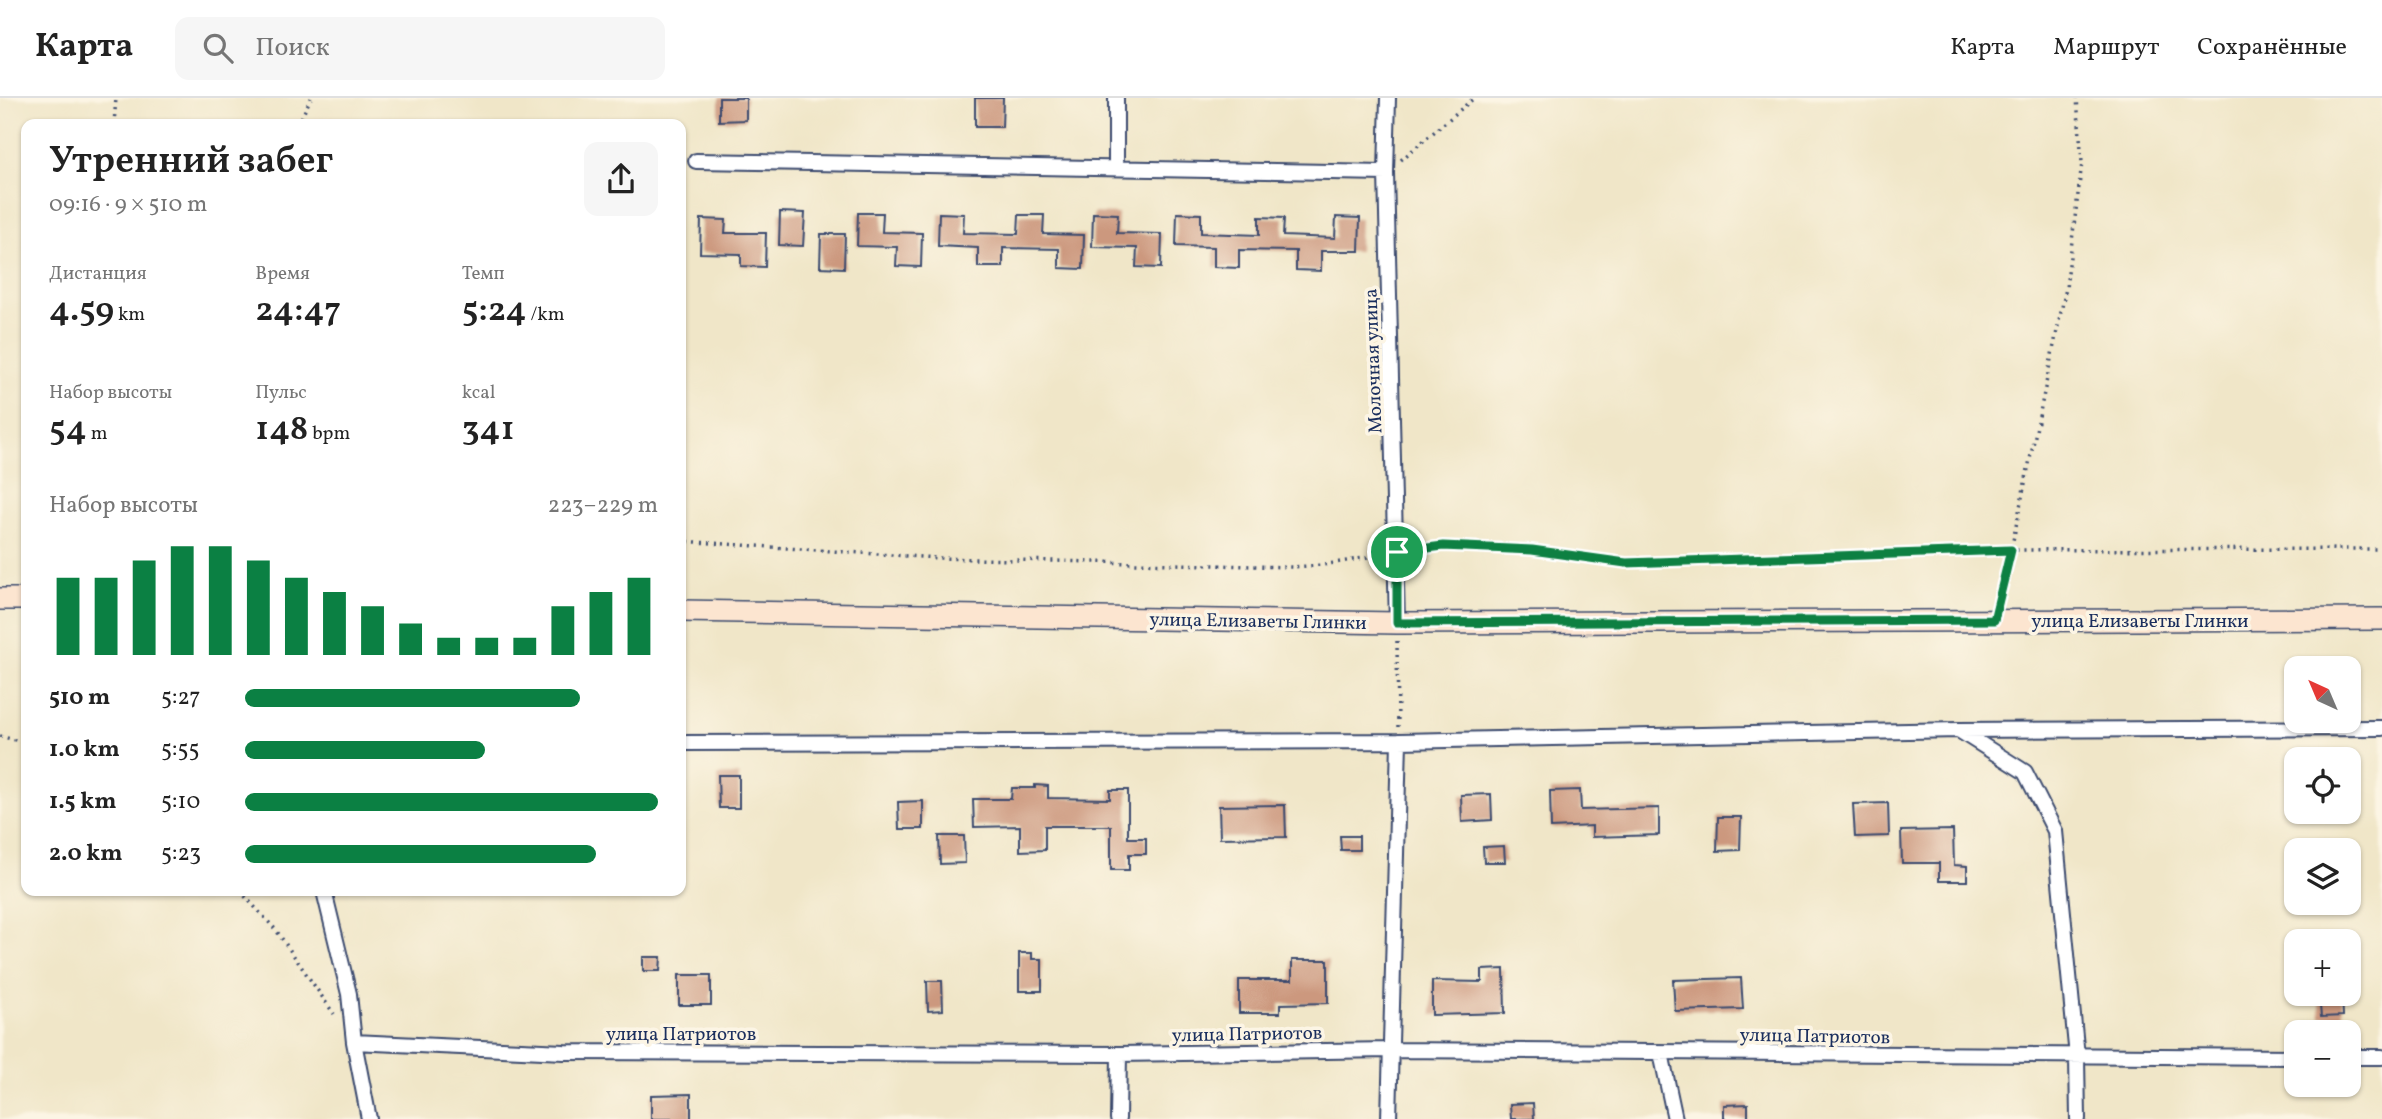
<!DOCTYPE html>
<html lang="ru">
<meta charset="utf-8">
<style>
:root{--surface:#fff;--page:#f6f6f6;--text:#222;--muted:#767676;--line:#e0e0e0;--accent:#0b8043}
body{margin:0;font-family:Vollkorn,serif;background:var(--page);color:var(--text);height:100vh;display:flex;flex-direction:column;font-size:26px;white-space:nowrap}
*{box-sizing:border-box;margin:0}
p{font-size:23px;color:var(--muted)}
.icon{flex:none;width:38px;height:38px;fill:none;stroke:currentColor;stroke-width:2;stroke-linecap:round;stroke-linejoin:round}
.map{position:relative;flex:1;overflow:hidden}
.details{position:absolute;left:21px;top:21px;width:665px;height:777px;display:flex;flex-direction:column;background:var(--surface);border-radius:14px;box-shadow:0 2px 5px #0004}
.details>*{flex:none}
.needle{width:46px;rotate:316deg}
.controls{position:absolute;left:2284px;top:558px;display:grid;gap:14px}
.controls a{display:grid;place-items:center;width:77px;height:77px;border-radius:14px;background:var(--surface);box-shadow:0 2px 5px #0004;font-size:35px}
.pin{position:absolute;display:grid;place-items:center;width:60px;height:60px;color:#fff;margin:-30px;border:4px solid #fff;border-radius:50%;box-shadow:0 2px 7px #0007}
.round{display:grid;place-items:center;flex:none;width:74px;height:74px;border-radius:14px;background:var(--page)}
.headline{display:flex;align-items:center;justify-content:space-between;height:119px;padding:0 28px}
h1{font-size:38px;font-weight:600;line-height:52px}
.figures{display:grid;grid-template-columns:repeat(3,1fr);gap:10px;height:119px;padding:7px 28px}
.figures div{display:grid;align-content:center}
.figures b{font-size:35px;font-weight:600}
.figures small{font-size:19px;font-weight:400}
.figures p{font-size:19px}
.chart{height:196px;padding:14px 28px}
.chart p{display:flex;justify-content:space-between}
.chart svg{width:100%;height:126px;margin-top:7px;stroke:var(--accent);stroke-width:6}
ul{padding:0 28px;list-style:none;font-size:23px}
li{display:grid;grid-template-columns:112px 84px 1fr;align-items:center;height:52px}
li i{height:18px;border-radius:9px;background:var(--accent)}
header{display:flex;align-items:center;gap:42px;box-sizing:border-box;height:98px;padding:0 35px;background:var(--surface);border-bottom:2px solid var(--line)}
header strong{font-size:33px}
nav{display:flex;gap:38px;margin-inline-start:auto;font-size:24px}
.search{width:490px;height:63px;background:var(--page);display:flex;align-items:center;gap:18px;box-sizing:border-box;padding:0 24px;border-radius:14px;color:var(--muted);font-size:26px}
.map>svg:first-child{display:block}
.building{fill:#cc987e}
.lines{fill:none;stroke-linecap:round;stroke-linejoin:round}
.street-casing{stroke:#3b4a6e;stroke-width:18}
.secondary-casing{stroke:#3b4a6e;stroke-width:24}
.path{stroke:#3b4a6e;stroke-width:3.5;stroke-dasharray:2 5;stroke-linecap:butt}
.street{stroke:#fff;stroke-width:14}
.secondary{stroke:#fce5d0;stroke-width:21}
.route-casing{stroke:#fff;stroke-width:14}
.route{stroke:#0b8043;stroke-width:9}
.labels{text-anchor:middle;stroke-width:7;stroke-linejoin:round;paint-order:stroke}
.street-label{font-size:19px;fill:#1b2f5e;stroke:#fcf5e5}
</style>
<header>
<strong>Карта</strong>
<div class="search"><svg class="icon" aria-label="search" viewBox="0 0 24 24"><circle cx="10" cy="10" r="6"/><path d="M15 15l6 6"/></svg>Поиск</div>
<nav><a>Карта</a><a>Маршрут</a><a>Сохранённые</a></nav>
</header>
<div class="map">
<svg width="2382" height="1021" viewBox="0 0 2382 1021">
<rect width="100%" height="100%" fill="#fcf5e5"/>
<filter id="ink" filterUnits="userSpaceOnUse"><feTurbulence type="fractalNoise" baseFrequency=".0143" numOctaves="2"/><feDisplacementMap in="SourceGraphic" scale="14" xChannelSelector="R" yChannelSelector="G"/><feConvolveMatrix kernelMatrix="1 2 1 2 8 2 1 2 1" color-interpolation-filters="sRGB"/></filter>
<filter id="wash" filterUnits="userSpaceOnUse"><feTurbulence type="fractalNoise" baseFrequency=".00686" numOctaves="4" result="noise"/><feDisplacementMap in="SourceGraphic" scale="28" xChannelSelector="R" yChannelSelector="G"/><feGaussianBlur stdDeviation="1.57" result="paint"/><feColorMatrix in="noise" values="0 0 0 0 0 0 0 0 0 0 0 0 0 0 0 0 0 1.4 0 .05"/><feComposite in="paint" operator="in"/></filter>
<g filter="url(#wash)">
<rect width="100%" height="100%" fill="#f0e6c8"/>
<g id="blocks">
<path class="building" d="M 719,0 L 746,0 L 746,22 L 719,23 Z
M 975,0 L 1003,0 L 1002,29 L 975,29 Z
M 780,114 L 805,115 L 803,148 L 779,147 Z
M 858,115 L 883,115 L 882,134 L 922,135 L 921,169 L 896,168 L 897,149 L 857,148 Z
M 939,115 L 964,116 L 963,135 L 1018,136 L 1019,117 L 1044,117 L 1043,136 L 1084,137 L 1083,171 L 1059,170 L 1059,151 L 1003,150 L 1003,169 L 978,169 L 978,150 L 938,148 Z
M 1093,115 L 1118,116 L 1117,135 L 1162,136 L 1161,170 L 1136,169 L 1137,150 L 1092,149 Z
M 1177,115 L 1201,116 L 1201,135 L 1259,137 L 1259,119 L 1284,120 L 1283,138 L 1335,140 L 1336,119 L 1360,120 L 1359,153 L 1321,153 L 1321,173 L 1296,172 L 1296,153 L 1239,152 L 1239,170 L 1214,169 L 1214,149 L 1176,148 Z
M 701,121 L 726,122 L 725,135 L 766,135 L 765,169 L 741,168 L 741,156 L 700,155 Z
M 821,136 L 845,136 L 844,170 L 820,169 Z
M 718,677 L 739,677 L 739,710 L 719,710 Z
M 1035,687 L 1048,688 L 1048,700 L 1110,701 L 1110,692 L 1128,692 L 1128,740 L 1146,740 L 1146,756 L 1129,756 L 1129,772 L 1111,772 L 1111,728 L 1045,728 L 1045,752 L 1020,753 L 1020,728 L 974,729 L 973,701 L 1011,701 L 1012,690 L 1035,690 Z
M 1580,692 L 1581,712 L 1659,710 L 1659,737 L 1592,739 L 1592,728 L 1551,730 L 1550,693 Z
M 1491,696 L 1492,722 L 1462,724 L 1461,697 Z
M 923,703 L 923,731 L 899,731 L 898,704 Z
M 1888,705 L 1889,738 L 1855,739 L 1853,706 Z
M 1285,707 L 1286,739 L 1220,740 L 1219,708 Z
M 1718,719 L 1741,719 L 1740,752 L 1717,753 Z
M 1953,732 L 1954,767 L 1967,768 L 1967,783 L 1939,783 L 1939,765 L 1902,765 L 1901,733 Z
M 939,738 L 964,738 L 965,765 L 940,766 Z
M 1340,738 L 1359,738 L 1359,752 L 1341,752 Z
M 1504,748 L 1505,764 L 1484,764 L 1483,749 Z
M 1019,855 L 1032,855 L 1032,861 L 1042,861 L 1042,893 L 1019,893 Z
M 643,859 L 661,859 L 660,873 L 643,873 Z
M 1292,862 L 1328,862 L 1328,905 L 1280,906 L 1280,915 L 1239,915 L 1239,882 L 1292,882 Z
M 1504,871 L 1505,915 L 1432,917 L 1432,883 L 1482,884 L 1482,872 Z
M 679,877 L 711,877 L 711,907 L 679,907 Z
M 1741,880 L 1743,911 L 1675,913 L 1673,882 Z
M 927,883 L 942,883 L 943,912 L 928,913 Z
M 2319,896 L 2342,896 L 2343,918 L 2321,919 Z
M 691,996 L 691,1021 L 651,1021 L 651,997 Z
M 1533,1005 L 1534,1021 L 1511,1021 L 1510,1006 Z
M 1748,1006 L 1748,1021 L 1724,1021 L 1724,1007 Z"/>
</g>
</g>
<g filter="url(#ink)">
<use href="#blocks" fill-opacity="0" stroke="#3b4a6e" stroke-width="2"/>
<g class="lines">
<defs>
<path id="street" d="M 1116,0 L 1116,70
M 1388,0 L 1386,75 L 1397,525
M 696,63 L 1386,75
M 1960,633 L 2025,674 L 2055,733 L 2077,959 L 2078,1021
M 681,645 L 1399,643 L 1959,632 L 2382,630
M 324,793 L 349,896 L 354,944 L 369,1021
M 354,944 L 564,954 L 1119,956 L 1390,952 L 2296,959
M 1661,955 L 1675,1021
M 2348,959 L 2382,959
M 1118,1021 L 1119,956
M 1389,1021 L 1399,643"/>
<path id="secondary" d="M 0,501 L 26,501
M 681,513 L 1397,525 L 2382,521"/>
</defs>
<use href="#street" class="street-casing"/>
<use href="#secondary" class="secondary-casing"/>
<path class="path" d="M 114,26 L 116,0
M 298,26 L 311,0
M 1401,62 L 1474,0
M 681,443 L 937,460 L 1292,469 L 1323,467 L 1381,457
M 1409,452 L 1443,448 L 1489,448 L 1626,465 L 1987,452 L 2382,451
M 1999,503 L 2011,452 L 2066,190 L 2082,65 L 2077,0
M 1397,543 L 1398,630
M 0,638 L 26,645
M 240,793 L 276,832 L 334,916"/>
<use href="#street" class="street"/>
<use href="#secondary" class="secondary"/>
</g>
</g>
<g class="lines" filter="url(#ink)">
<defs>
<path id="route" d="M 1443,448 L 1532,452 L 1626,465 L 2011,452 L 1994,522 L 1397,525 L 1397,454 Z"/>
</defs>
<use href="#route" class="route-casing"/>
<use href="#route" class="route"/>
</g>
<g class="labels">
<g class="street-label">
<text transform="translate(1372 263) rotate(-92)" y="7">Молочная улица</text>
<text transform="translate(1258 522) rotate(1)" y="7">улица Елизаветы Глинки</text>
<text x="2140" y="529">улица Елизаветы Глинки</text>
<text x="681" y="942">улица Патриотов</text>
<text transform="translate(1247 935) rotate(-1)" y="7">улица Патриотов</text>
<text transform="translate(1815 937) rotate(1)" y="7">улица Патриотов</text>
</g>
</g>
</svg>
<div class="controls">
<a><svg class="needle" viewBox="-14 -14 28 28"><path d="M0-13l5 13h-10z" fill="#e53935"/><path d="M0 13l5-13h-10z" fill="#767676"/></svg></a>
<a><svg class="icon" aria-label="locate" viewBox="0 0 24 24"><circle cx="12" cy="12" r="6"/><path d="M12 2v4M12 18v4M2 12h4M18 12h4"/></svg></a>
<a><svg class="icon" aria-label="layers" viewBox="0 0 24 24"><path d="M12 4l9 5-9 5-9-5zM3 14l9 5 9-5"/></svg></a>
<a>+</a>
<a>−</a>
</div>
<div class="pin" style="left:1397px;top:454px;background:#1e9e55"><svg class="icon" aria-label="arrive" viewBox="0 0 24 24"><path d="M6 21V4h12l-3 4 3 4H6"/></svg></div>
<section class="details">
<div class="headline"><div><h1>Утренний забег</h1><p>09:16 · 9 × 510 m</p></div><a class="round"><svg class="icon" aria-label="share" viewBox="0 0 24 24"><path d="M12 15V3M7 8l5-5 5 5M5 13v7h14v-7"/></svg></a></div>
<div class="figures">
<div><p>Дистанция</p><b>4.59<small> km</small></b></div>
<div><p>Время</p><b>24:47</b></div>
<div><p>Темп</p><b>5:24<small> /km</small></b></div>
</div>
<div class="figures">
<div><p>Набор высоты</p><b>54<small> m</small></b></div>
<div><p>Пульс</p><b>148<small> bpm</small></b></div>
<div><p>kcal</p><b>341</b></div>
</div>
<div class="chart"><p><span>Набор высоты</span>223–229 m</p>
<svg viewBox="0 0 160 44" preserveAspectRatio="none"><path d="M5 44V17M15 44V17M25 44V11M35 44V6M45 44V6M55 44V11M65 44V17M75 44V22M85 44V27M95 44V33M105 44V38M115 44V38M125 44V38M135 44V27M145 44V22M155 44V17"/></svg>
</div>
<ul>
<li><b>510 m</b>5:27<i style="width:81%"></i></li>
<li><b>1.0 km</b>5:55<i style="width:58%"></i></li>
<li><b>1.5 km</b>5:10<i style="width:100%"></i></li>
<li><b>2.0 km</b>5:23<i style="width:85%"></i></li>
</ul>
</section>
</div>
